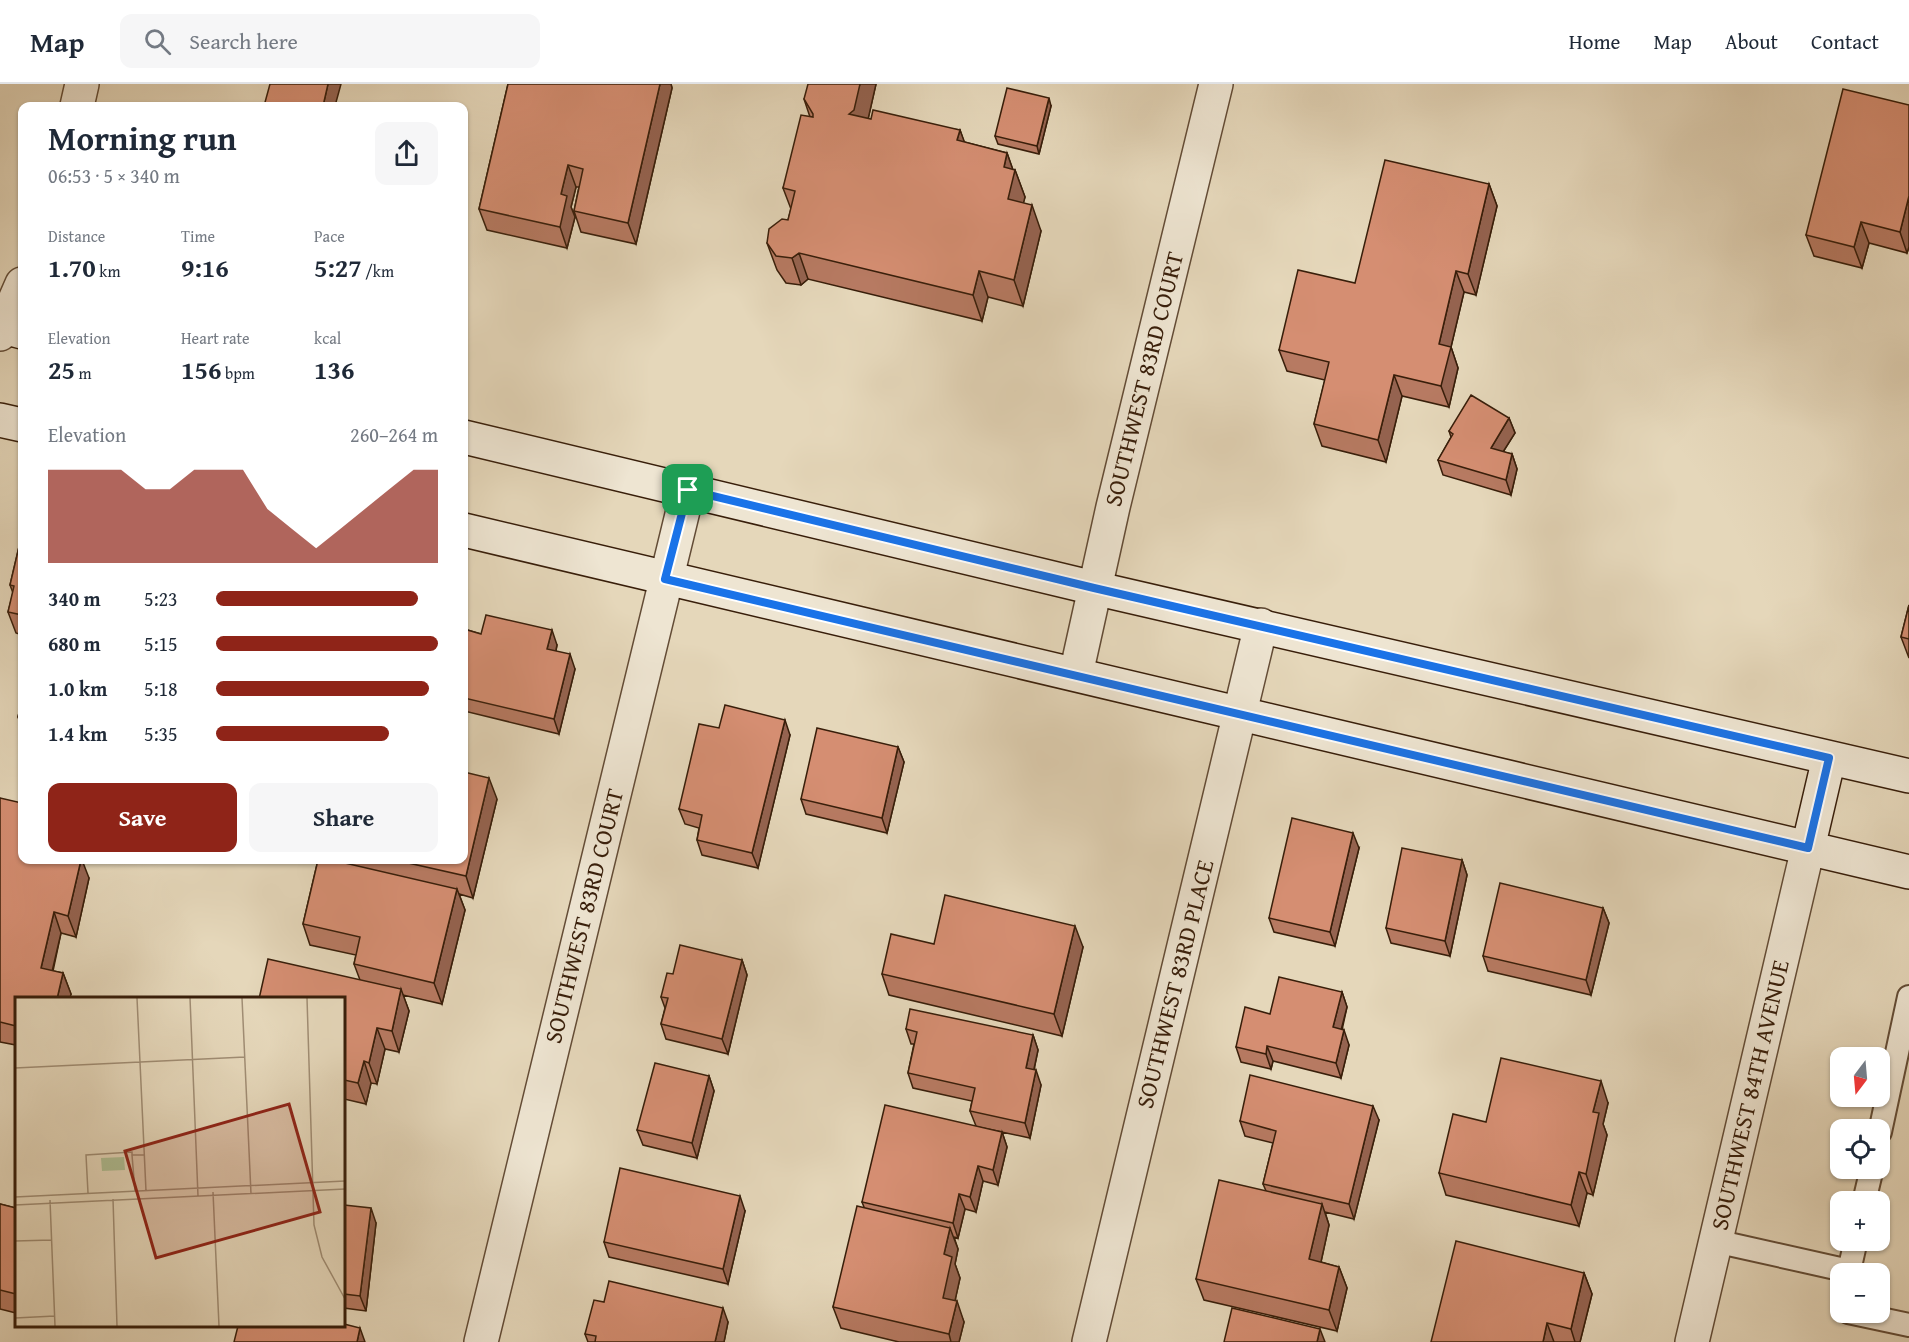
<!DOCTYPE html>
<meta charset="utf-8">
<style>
:root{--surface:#fff;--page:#f6f6f7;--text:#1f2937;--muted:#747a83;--line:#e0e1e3;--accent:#8f2418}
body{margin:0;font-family:"Gentium Book Plus",serif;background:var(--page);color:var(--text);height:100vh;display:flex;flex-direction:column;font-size:22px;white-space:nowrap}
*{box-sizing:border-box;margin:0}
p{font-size:20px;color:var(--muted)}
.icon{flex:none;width:33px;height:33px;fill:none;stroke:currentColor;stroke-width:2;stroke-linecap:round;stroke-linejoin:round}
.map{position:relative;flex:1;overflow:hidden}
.drawer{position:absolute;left:18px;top:18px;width:450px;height:762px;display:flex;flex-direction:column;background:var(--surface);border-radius:12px;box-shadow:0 2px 4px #0004}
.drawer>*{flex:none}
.needle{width:39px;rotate:196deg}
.buttons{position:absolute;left:1830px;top:963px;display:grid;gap:12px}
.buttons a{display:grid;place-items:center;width:60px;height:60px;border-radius:12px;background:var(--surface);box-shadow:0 2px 4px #0004;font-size:30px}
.pin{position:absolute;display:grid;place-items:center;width:51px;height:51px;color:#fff;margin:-26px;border-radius:12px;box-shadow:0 3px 9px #0006}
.round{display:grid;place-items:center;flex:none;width:63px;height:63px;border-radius:12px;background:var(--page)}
.summary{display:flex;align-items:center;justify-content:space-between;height:102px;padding:0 30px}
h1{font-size:33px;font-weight:600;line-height:45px}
.stats{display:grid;grid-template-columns:repeat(3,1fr);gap:9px;height:102px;padding:6px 30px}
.stats div{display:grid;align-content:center}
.stats b{font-size:26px;font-weight:600}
.stats small{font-size:16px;font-weight:400}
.stats p{font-size:16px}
.chart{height:168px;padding:12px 30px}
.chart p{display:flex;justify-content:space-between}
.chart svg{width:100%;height:108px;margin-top:6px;fill:var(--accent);opacity:.7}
.button{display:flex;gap:12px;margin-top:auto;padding:12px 30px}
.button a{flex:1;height:69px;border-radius:12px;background:var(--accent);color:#fff;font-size:24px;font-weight:600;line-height:69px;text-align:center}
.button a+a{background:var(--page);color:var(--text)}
ul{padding:0 30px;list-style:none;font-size:20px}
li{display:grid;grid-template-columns:96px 72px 1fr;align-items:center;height:45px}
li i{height:15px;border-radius:8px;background:var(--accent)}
header{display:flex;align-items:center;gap:36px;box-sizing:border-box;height:84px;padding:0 30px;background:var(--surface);border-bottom:2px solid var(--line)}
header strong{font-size:28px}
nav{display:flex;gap:33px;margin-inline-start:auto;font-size:21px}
.search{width:420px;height:54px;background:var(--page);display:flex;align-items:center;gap:15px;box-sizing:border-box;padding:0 21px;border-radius:12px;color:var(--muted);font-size:22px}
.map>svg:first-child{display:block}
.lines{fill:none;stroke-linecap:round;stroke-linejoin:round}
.lane-casing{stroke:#634c36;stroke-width:26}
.street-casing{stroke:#634c36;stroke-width:36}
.secondary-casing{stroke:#381e0a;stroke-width:36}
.lane{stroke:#eee5d2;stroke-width:22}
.street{stroke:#eee5d2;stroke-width:33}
.secondary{stroke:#eee5d2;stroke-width:33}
.wall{fill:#b77a62;stroke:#381e0a;stroke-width:1.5}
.shaded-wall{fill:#956350;stroke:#381e0a;stroke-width:1.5}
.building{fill:#d58e72;stroke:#381e0a;stroke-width:1.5}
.route-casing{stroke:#fff;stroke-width:12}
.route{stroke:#1a73e8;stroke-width:8}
.labels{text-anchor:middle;stroke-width:5;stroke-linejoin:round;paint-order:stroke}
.street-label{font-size:24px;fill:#381e0a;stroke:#eee5d2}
.inset-road{fill:none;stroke:#a08d74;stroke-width:1.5}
.view{fill:#8f2418;fill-opacity:0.15;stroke:#8f2418;stroke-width:3}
.inset-edge{fill:none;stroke:#381e0a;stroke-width:3}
</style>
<header>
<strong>Map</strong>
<div class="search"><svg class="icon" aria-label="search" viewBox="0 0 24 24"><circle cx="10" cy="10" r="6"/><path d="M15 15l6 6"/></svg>Search here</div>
<nav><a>Home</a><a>Map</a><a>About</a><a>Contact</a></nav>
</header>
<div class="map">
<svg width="1909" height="1258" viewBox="0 0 1909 1258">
<rect width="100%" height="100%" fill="#e5d7ba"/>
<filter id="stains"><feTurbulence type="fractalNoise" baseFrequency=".00333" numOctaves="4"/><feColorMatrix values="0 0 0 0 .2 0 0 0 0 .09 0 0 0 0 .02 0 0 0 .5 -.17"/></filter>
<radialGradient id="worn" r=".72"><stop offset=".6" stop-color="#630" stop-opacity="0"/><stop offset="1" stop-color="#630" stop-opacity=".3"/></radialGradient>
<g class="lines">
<defs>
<path id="lane" d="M 1880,1048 L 1909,913
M 1864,1118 L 1872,1084
M 1715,1157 L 1849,1187 L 1849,1190
M 1849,1187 L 1856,1156
M 1848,1228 L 1909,1241"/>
<path id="street" d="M 77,22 L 82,0
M 0,250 L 22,200
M 1076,590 L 1113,423 L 1216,0
M 481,1258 L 688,406
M 1089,1258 L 1261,541
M 1692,1258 L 1808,764"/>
<path id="secondary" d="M 0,242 L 22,248
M 0,336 L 22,341
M 464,353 L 1094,504 L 1909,692
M 464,446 L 1909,788
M 1808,764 L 1829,674"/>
</defs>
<use href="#lane" class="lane-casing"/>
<use href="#street" class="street-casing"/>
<use href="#secondary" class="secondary-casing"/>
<use href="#lane" class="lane"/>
<use href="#street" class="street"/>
<use href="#secondary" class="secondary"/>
</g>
<path class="wall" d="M 508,0 L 671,0 L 672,4 L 636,160 L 581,148 L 574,127 L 579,103 L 576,103 L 571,123 L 575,133 L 567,164 L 487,146 L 479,125 Z
M 876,0 L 868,35 L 960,46 L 964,58 L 1007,69 L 1013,86 L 1015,86 L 1025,113 L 1023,119 L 1041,147 L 1023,222 L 988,213 L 982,237 L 808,195 L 801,201 L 786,199 L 777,186 L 767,159 L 788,136 L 791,125 L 783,104 L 810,33 L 804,15 Z
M 1909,21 L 1909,163 L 1907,169 L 1869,159 L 1862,184 L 1814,172 L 1806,151 Z
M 1051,22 L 1039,70 L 998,60 L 995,52 Z
M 1489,100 L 1497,122 L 1476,211 L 1464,208 L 1451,263 L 1458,284 L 1449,323 L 1402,312 L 1386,378 L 1322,362 L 1314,340 L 1325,296 L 1287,287 L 1279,266 Z
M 1509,334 L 1515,349 L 1503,368 L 1512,370 L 1517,385 L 1511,411 L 1443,391 L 1438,376 L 1451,353 L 1449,347 Z
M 22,450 L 22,551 L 16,549 L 8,528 L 13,509 L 10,501 Z
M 1909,521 L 1909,574 L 1901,553 Z
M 464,545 L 481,550 L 557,561 L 556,567 L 575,585 L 559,650 L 464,627 Z
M 22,616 L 22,645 L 18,633 Z
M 719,644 L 790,651 L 758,784 L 702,771 L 697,756 L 699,744 L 685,740 L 679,725 Z
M 898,663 L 904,678 L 887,749 L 806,730 L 801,715 Z
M 0,714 L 22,776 L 89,794 L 76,853 L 61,849 L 53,887 L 63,889 L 71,910 L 16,915 L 16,961 L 0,958 Z
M 497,715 L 473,814 L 459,810 L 465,826 L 442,920 L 403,911 L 409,927 L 399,968 L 385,965 L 377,1000 L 371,999 L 366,1020 L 344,1015 L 344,915 L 360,896 L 354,880 L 356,871 L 310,861 L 303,840 L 318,776 L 315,776 L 464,776 Z
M 1359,764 L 1335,862 L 1274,848 L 1269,834 Z
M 1462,776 L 1467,791 L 1450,872 L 1391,859 L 1386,844 Z
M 1603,824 L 1609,839 L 1591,911 L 1488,887 L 1483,872 Z
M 934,860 L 1083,863 L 1062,952 L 889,911 L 882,890 Z
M 742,876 L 747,891 L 728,970 L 666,955 L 661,940 L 665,924 L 661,913 L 673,890 Z
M 1342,908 L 1347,923 L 1342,946 L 1349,961 L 1341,994 L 1273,977 L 1271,985 L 1241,978 L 1236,963 L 1270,930 Z
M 906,945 L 1033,951 L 1038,966 L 1034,986 L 1041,1001 L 1030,1054 L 978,1043 L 1002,1048 L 1007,1063 L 998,1101 L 983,1097 L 976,1128 L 965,1125 L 958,1154 L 954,1153 L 958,1165 L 955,1180 L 960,1194 L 955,1216 L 964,1238 L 959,1258 L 899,1258 L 841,1244 L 833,1223 L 864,1123 L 862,1118 L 976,1042 L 970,1027 L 972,1017 L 913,1004 L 908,989 L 914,960 L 911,960 Z
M 709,992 L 714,1007 L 697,1074 L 643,1061 L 637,1046 Z
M 1608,1019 L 1603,1040 L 1607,1051 L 1593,1111 L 1587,1109 L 1579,1142 L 1446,1111 L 1439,1089 L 1486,1038 Z
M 1379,1036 L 1354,1135 L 1325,1128 L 1329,1141 L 1321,1178 L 1339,1183 L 1347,1204 L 1337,1247 L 1204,1216 L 1196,1195 L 1266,1107 L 1263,1100 L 1273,1059 L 1245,1052 L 1240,1037 Z
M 0,1120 L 16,1124 L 16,1229 L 0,1225 Z
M 344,1121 L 376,1139 L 366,1227 L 344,1224 Z
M 745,1127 L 728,1200 L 609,1173 L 604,1158 Z
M 1584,1189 L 1592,1210 L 1580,1258 L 1431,1258 Z
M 604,1218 L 728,1238 L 724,1258 L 588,1258 L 585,1250 Z"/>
<path class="shaded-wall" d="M 328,0 L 341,0 L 335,22 L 323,22 Z
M 660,0 L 671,0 L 672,4 L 636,160 L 628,139 Z
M 860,0 L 876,0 L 864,53 L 849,30 Z
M 1049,14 L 1051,22 L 1039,70 L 1037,62 Z
M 960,46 L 970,73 L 957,56 Z
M 1007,69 L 1014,89 L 1015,86 L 1025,113 L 1018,141 L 1008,115 L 1004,83 Z
M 568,81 L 576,103 L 571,123 L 575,133 L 567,164 L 560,143 L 561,110 Z
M 1489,100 L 1497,122 L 1476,211 L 1468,190 Z
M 1909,112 L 1909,163 L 1907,169 L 1900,148 Z
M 1032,121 L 1041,147 L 1023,222 L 1014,196 Z
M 1861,138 L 1869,159 L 1862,184 L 1854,163 Z
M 799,169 L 808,195 L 801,201 L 792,174 Z
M 979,187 L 988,213 L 982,237 L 973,211 Z
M 1456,187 L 1464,208 L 1451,263 L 1458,284 L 1449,323 L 1441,302 L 1439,260 Z
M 1394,291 L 1402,312 L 1386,378 L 1378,356 Z
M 1509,334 L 1515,349 L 1496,379 L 1491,364 Z
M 1512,370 L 1517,385 L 1511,411 L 1506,396 Z
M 552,546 L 557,561 L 553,580 L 547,565 Z
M 570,570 L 575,585 L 559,650 L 554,635 Z
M 785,636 L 790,651 L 758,784 L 752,769 Z
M 898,663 L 904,678 L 887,749 L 882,734 Z
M 489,694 L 497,715 L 473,814 L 466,792 Z
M 1353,749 L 1359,764 L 1335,862 L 1330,848 Z
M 81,776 L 82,776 L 89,794 L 76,853 L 68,832 Z
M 1462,776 L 1467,791 L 1450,872 L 1445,857 Z
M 457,805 L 465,826 L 442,920 L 434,899 Z
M 1603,824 L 1609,839 L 1591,911 L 1586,896 Z
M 54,828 L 61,849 L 48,905 L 41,884 Z
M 1075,842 L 1083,863 L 1062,952 L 1054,930 Z
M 742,876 L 747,891 L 728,970 L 722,955 Z
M 63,889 L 71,910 L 70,915 L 57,915 Z
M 401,905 L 409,927 L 399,968 L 392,947 Z
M 1342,908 L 1347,923 L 1338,958 L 1333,943 Z
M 377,944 L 385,965 L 377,1000 L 369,979 Z
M 1344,946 L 1349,961 L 1341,994 L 1336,979 Z
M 1033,951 L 1038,966 L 1031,999 L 1026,984 Z
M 1267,962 L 1273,977 L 1271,985 L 1266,970 Z
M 364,977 L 371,999 L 366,1020 L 358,999 Z
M 1036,986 L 1041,1001 L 1030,1054 L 1025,1039 Z
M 709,992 L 714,1007 L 697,1074 L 692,1059 Z
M 1601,997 L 1608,1019 L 1603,1040 L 1607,1051 L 1593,1111 L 1586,1090 L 1593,1028 Z
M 1373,1022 L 1379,1036 L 1354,1135 L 1349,1120 Z
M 1002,1048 L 1007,1063 L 998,1101 L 993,1086 Z
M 978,1082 L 983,1097 L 976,1128 L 970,1113 Z
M 1579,1088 L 1587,1109 L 1579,1142 L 1571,1121 Z
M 959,1110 L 965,1125 L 958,1154 L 953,1139 Z
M 740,1112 L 745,1127 L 728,1200 L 723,1185 Z
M 1322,1120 L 1329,1141 L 1317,1196 L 1309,1175 Z
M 371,1124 L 376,1139 L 366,1227 L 360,1212 Z
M 950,1144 L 958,1165 L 955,1180 L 960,1194 L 951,1235 L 943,1214 L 944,1170 Z
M 1339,1183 L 1347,1204 L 1337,1247 L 1329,1226 Z
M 1584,1189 L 1592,1210 L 1580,1258 L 1575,1258 L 1571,1245 Z
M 957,1217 L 964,1238 L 959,1258 L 951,1258 L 949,1250 Z
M 723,1224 L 728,1238 L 724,1258 L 715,1258 Z
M 1547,1239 L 1554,1258 L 1543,1258 Z
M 360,1244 L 365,1258 L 357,1258 Z
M 1320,1245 L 1325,1258 L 1317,1258 Z"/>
<path class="building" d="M 270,0 L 328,0 L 323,22 L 264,22 Z
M 508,0 L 660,0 L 628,139 L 574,127 L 583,85 L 568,81 L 561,110 L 567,112 L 560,143 L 479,125 Z
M 808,0 L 860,0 L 854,26 L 849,30 L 871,35 L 873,26 L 960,46 L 957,56 L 1007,69 L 1004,83 L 1015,86 L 1008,115 L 1032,121 L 1014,196 L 979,187 L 973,211 L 799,169 L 792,174 L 776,172 L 767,159 L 769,145 L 782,135 L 788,136 L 795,107 L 783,104 L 801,31 L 813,33 L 813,30 L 804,15 Z
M 1007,4 L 1049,14 L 1037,62 L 995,52 Z
M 1843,5 L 1909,21 L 1909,112 L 1900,148 L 1861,138 L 1854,163 L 1806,151 Z
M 1385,76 L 1489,100 L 1468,190 L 1456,187 L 1439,260 L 1451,263 L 1441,302 L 1394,291 L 1378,356 L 1314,340 L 1329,278 L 1279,266 L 1298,186 L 1355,199 Z
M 1471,311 L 1509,334 L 1491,364 L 1512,370 L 1506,396 L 1438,376 L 1453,350 L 1449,347 Z
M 22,450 L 22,531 L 8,528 L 14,502 L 10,501 Z
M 1909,521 L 1909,555 L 1901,553 Z
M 486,531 L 552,546 L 547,565 L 570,570 L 554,635 L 464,614 L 464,545 L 481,550 Z
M 22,616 L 22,634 L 18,633 Z
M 725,621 L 785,636 L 752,769 L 697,756 L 702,731 L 679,725 L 699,640 L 719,644 Z
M 817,644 L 898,663 L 882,734 L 801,715 Z
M 464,688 L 489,694 L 466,792 L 395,776 L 464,776 Z
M 0,714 L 22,719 L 22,776 L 81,776 L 68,832 L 54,828 L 41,884 L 63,889 L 57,915 L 16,915 L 16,942 L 0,938 Z
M 1292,734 L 1353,749 L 1330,848 L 1269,834 Z
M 1402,764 L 1462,776 L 1445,857 L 1386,844 Z
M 318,776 L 332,776 L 457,805 L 434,899 L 354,880 L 360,853 L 303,840 Z
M 1500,799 L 1603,824 L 1586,896 L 1483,872 Z
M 945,811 L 1075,842 L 1054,930 L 882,890 L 891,850 L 934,860 Z
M 680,861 L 742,876 L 722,955 L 661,940 L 668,914 L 661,913 L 667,889 L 673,890 Z
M 268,875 L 401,905 L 392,947 L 377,944 L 369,979 L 364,977 L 358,999 L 344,996 L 344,915 L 259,915 Z
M 1279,893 L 1342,908 L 1333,943 L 1344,946 L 1336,979 L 1267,962 L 1266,970 L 1236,963 L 1245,923 L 1270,930 Z
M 910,925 L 1033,951 L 1026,984 L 1036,986 L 1025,1039 L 970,1027 L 975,1004 L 908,989 L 917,948 L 906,945 Z
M 1501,974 L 1601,997 L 1593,1028 L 1599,1029 L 1586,1090 L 1579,1088 L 1571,1121 L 1439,1089 L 1453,1030 L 1486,1038 Z
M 655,979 L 709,992 L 692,1059 L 637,1046 Z
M 1250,991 L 1373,1022 L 1349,1120 L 1263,1100 L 1276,1047 L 1240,1037 Z
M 885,1021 L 1002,1048 L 993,1086 L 978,1082 L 970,1113 L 959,1110 L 953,1139 L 862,1118 Z
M 620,1084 L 740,1112 L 723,1185 L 604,1158 Z
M 1219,1096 L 1322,1120 L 1309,1175 L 1339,1183 L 1329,1226 L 1196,1195 Z
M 0,1120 L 16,1124 L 16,1210 L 0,1206 Z
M 344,1121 L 371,1124 L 360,1212 L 344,1210 Z
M 857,1122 L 950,1144 L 944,1170 L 952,1173 L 943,1214 L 957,1217 L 949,1250 L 833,1223 Z
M 1456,1157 L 1584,1189 L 1571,1245 L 1547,1239 L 1543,1258 L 1431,1258 Z
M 609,1197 L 723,1224 L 715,1258 L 595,1258 L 596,1252 L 585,1250 L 594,1216 L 604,1218 Z
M 1232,1224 L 1320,1245 L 1317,1258 L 1224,1258 Z
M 344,1240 L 360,1244 L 357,1258 L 234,1258 L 238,1242 L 344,1242 Z"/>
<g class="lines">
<defs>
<path id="route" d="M 688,406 L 1094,504 L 1829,674 L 1808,764 L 665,495 Z"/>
</defs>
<use href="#route" class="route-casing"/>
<use href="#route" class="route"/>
</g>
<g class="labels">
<g class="street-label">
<text transform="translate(1144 295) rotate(-76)" y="8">SOUTHWEST 83RD COURT</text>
<text transform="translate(584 832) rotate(-76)" y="8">SOUTHWEST 83RD COURT</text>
<text transform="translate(1175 900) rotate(-76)" y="8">SOUTHWEST 83RD PLACE</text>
<text transform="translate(1750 1011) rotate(-77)" y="8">SOUTHWEST 84TH AVENUE</text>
</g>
</g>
<g transform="translate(15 913)">
<rect width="330" height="330" fill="#e5d7ba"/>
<path d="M 109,160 L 110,173 L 87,174 L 86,161 Z" fill="#afbf94"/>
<path class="inset-road" d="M 122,1 L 131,194M 175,1 L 183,199M 227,1 L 236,197M 292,1 L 299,228 L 307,260 L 330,302M 0,71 L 230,60M 117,158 L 120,194M 198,195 L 204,329M 73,196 L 71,158 L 117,155 L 117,158 L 129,158M 0,200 L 330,184M 98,202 L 102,329M 35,203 L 40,329M 0,208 L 330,192M 0,244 L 37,243M 0,321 L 40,319"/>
<path class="view" d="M 274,107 L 305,215 L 141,261 L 110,154 Z"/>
<rect width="330" height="330" class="inset-edge"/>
</g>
<rect width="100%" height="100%" filter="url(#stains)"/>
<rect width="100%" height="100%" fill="url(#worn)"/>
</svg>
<div class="buttons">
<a><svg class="needle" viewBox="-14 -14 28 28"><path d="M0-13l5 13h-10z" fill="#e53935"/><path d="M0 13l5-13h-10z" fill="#747a83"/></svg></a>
<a><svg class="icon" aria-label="locate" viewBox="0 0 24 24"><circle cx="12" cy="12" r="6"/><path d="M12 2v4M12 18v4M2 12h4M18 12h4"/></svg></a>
<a>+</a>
<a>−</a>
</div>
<div class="pin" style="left:688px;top:406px;background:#1e9e55"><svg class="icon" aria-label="arrive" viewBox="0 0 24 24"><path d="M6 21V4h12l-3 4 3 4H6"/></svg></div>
<section class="drawer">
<div class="summary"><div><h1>Morning run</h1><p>06:53 · 5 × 340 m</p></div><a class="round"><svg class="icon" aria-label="share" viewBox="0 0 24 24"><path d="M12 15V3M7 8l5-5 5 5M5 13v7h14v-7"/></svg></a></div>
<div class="stats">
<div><p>Distance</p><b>1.70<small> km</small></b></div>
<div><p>Time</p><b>9:16</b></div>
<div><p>Pace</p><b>5:27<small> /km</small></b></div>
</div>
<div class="stats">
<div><p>Elevation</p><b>25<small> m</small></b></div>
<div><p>Heart rate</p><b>156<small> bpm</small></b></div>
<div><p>kcal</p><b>136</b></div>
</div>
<div class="chart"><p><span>Elevation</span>260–264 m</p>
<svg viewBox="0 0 160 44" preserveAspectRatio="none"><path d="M0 44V6L10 6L20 6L30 6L40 14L50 14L60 6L70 6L80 6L90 22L100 30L110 38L120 30L130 22L140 14L150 6L160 6V44z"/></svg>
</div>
<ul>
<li><b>340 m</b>5:23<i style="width:91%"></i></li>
<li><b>680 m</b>5:15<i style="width:100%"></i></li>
<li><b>1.0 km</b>5:18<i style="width:96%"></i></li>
<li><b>1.4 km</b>5:35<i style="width:78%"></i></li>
</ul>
<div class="button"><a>Save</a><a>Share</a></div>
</section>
</div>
